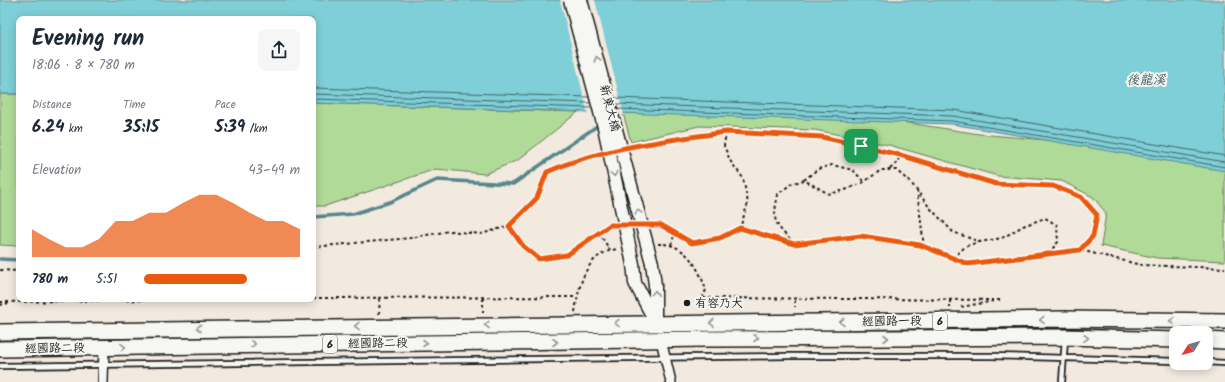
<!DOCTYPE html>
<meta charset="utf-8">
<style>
:root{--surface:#fff;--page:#f6f6f7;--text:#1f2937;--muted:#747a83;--accent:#ea580c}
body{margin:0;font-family:Kalam,"LXGW WenKai TC",sans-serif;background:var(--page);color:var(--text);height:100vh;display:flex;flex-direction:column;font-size:15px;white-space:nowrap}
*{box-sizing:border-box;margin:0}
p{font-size:13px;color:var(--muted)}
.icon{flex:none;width:22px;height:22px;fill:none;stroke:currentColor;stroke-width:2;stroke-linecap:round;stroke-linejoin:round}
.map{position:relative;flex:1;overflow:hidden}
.details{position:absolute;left:16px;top:16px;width:300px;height:286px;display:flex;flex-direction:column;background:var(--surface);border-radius:8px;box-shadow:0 2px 10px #0003}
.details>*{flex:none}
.needle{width:26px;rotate:233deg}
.controls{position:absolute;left:1169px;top:326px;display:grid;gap:8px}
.controls a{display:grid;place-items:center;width:44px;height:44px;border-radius:8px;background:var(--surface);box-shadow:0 2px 10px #0003;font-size:20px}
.pin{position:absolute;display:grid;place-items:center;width:34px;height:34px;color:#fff;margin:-17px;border-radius:8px;box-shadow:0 2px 6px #0006}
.round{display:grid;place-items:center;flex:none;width:42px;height:42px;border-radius:8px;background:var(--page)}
.summary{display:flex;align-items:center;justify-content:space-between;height:68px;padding:0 16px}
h1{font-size:22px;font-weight:700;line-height:30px}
.figures{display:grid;grid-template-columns:repeat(3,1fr);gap:6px;height:68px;padding:4px 16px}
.figures div{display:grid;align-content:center}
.figures b{font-size:17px;font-weight:700}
.figures small{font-size:11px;font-weight:400}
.figures p{font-size:11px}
.chart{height:112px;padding:8px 16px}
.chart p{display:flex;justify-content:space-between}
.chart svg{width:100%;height:72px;margin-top:4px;fill:var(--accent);opacity:.7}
ul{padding:0 16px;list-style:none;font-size:13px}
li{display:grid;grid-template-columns:64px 48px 1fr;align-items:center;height:30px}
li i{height:10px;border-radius:5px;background:var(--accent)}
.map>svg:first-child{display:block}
.green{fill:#b0da97;stroke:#667b5a}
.water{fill:#7ecfd7;stroke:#57878c}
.pier{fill:#f2e9df}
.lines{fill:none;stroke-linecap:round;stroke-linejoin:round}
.shore{stroke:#436467;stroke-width:1}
.stream{stroke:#57878c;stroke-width:3.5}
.service-casing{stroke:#1c1c1c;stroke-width:8}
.minor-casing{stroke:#1c1c1c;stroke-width:12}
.tertiary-casing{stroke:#1c1c1c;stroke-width:15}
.primary-casing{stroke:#1c1c1c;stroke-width:18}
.path{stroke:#1c1c1c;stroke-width:2;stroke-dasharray:3 3;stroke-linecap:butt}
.service{stroke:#f6f6f2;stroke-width:4.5}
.minor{stroke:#f6f6f2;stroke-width:9}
.tertiary{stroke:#f6f6f2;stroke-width:12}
.primary{stroke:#f6f6f2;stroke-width:15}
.tertiary-bridge-casing{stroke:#1c1c1c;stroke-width:15;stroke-linecap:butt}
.tertiary-bridge{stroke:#f6f6f2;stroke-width:12}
.oneway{stroke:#949492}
.route-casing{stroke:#fff;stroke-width:8}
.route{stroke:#ea580c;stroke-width:5}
.poi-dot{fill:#1c1c1c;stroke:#f6f6f2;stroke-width:1.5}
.labels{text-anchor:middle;stroke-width:4;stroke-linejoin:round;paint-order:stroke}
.shield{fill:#f6f6f2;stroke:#5d5d5c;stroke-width:1}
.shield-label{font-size:11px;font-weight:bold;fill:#1c1c1c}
.street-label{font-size:12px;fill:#1c1c1c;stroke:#f6f6f2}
.poi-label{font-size:12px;fill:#1c1c1c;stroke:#f6f6f2;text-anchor:start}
.water-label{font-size:13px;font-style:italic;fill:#3e5b5d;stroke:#f6f6f2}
</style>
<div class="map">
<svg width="1225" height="382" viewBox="0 0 1225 382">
<rect width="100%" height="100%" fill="#f2e9df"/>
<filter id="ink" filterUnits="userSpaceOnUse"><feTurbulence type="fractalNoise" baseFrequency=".025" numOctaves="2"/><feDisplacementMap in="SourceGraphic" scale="8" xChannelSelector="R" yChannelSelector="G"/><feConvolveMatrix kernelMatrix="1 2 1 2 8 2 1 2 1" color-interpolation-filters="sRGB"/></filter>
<g filter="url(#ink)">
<path class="green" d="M 0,94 L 19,94 L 19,246 L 0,245 Z
M 313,103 L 578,112 L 518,160 L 485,174 L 436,169 L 325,206 L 313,206 Z
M 623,113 L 864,116 L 979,134 L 1225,156 L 1225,261 L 1157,258 L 1101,246 L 1106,213 L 1093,197 L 1062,181 L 998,176 L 889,145 L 815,130 L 699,126 L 631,142 Z"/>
<path class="water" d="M 0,0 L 1225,0 L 1225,171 L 952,124 L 313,103 L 313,19 L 19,19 L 19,94 L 0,94 Z"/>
<path class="pier" d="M 560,0 L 595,0 L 624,115 L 588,114 Z"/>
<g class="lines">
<path class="shore" d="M 313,88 L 589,97
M 313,94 L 590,103
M 615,98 L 954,110 L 1225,156
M 313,99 L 592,108
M 616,104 L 953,116 L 1225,162
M 618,109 L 952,121 L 1225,167"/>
<path class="stream" d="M 313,217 L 353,214 L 390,202 L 437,180 L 513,184 L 600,124
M 0,259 L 19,260"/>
<defs>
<path id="service" d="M 1206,362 L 1225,363
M 0,366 L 787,356 L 991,356 L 1176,361
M 1062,382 L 1065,339"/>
<path id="minor" d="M 660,336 L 671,382
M 103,382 L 104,347"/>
<path id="tertiary" d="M 652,263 L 655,285 L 655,320
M 633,264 L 635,283 L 656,323"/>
<path id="primary" d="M 0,332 L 1064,319 L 1225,321
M 1206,340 L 1225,341
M 0,349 L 706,339 L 1064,337 L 1176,340"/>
</defs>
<use href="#service" class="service-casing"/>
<use href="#minor" class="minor-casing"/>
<use href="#tertiary" class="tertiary-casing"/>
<use href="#primary" class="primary-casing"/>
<path class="path" d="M 726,132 L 724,146 L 731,162 L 743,178 L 748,203 L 740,228
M 632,147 L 726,132 L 822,137 L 900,155 L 996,184 L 1053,186 L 1081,197 L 1097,215 L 1093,236 L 1080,250
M 890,169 L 897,163 L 900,155
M 804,180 L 818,169 L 832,165 L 853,170 L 864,182
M 917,190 L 924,247
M 653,225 L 661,225 L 692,243 L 720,238 L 740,228 L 795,244 L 861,236 L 919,245 L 968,264 L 1080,250 L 1141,265 L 1225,268
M 509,226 L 523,246 L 539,259 L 567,255 L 610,225 L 613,225
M 599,233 L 610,250
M 658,244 C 685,242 699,268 706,290 L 699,305
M 794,244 C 774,222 772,224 778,194 L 791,184 L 804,180 L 829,194 L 845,190 L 864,182 L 881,170 L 896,170 L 912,184 L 930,208 L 953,232 L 980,242 L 1002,238 L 1023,226 L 1045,218 L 1057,225 L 1058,242 L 1049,253
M 671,245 L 675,233
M 313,247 L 410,238 L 449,231 L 481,234 L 509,226 L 537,198 L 547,172 L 570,161 L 598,155
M 953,258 L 966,246 L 979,242
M 0,270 L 19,271
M 313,298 L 577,297
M 703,298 L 1001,300
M 795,300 L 795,307
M 950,300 L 950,308
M 0,302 L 222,299
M 0,305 L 9,303
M 961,307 L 994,301
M 575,312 C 579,285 585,253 618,249
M 483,313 L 483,297
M 379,314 L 380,297"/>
<use href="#service" class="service"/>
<use href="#minor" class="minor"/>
<use href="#tertiary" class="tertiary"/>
<use href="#primary" class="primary"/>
<defs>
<path id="tertiary-bridge" d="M 570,0 L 604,127 L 633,264
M 581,0 L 652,263"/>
</defs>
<use href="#tertiary-bridge" class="tertiary-bridge-casing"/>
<use href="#tertiary-bridge" class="tertiary-bridge"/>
</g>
<defs><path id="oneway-chevron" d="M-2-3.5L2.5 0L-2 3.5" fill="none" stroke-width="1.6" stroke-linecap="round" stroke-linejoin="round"/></defs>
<g class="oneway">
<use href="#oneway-chevron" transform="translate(597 59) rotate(-105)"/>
<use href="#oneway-chevron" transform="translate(614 174) rotate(78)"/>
<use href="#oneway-chevron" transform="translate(638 212) rotate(-105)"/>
<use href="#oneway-chevron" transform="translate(655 293) rotate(-86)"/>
<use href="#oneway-chevron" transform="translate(1042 320) rotate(179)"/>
<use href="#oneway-chevron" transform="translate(1172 321) rotate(-179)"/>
<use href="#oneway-chevron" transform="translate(842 322) rotate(179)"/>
<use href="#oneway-chevron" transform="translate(617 323) rotate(179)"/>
<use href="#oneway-chevron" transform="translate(712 323) rotate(179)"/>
<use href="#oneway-chevron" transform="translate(487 325) rotate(179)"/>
<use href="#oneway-chevron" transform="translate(357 326) rotate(179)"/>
<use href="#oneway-chevron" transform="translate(199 328) rotate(179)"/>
<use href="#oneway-chevron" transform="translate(756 338)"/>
<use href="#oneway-chevron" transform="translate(886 338)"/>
<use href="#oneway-chevron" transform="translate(1086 338) rotate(1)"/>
<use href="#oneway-chevron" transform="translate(555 342)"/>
<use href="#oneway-chevron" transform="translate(425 343)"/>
<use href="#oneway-chevron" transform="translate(253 344) rotate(-1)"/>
<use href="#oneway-chevron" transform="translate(123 347) rotate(-1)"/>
</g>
</g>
<g class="lines" filter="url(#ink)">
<defs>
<path id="route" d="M 726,132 L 822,137 L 900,155 L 996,184 L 1053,186 L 1081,197 L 1097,215 L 1093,236 L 1080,250 L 968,264 L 920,245 L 861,236 L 794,244 L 740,228 L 720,238 L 692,243 L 661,225 L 610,225 L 567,255 L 539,259 L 523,246 L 509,226 L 537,198 L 547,172 C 603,147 666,141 726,132 Z"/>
</defs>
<use href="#route" class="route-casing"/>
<use href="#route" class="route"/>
</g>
<circle class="poi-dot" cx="687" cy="303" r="4"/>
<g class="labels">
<g class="shield">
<rect x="933" y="312" width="14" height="18" rx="3"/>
<rect x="323" y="335" width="14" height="18" rx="3"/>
</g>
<g class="shield-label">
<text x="940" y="325">6</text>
<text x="330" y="348">6</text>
</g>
<g class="street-label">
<text transform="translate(610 108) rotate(75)" y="4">新東大橋</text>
<text transform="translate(892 321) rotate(-1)" y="4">經國路一段</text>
<text transform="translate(378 343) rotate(-1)" y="4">經國路二段</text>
<text transform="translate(55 348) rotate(-1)" y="4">經國路二段</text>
</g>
<g class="poi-label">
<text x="695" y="307">有容乃大</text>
</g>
<g class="water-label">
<text x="1146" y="84">後龍溪</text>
</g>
</g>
</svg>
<div class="controls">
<a><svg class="needle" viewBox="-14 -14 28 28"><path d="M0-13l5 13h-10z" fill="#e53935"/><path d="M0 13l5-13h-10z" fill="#747a83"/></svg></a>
</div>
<div class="pin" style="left:861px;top:146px;background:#1e9e55"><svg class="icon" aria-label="arrive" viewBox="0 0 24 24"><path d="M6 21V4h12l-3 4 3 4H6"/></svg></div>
<section class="details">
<div class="summary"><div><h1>Evening run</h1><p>18:06 · 8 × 780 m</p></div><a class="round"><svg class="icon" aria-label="share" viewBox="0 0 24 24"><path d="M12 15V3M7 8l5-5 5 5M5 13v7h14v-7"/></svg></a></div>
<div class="figures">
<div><p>Distance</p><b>6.24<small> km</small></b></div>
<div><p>Time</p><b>35:15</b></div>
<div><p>Pace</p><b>5:39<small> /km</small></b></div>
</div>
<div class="chart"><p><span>Elevation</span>43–49 m</p>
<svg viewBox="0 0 160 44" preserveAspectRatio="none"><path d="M0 44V27L10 33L20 38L30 38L40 33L50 22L60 22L70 17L80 17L90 11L100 6L110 6L120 11L130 17L140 22L150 22L160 27V44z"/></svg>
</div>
<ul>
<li><b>780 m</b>5:51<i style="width:66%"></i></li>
</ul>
</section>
</div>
